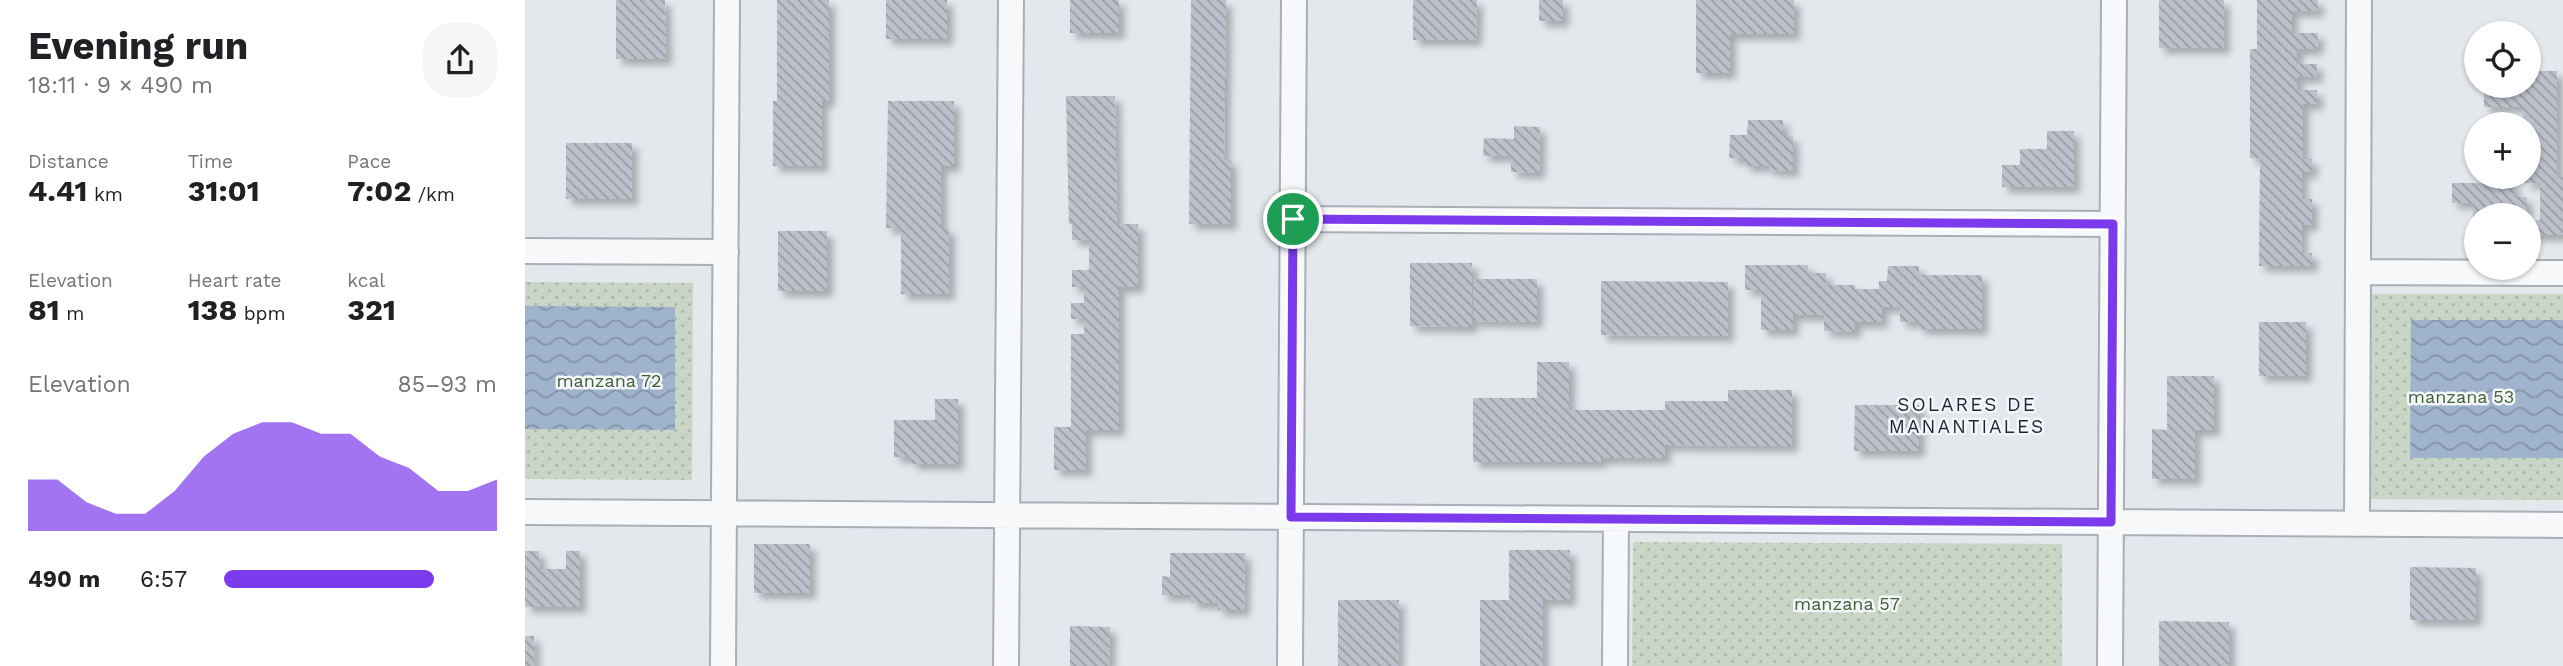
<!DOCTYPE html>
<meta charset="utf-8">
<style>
:root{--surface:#fff;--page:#f6f6f6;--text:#202124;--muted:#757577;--accent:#7c3aed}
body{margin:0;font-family:"Work Sans",sans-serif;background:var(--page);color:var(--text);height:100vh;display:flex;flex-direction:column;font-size:26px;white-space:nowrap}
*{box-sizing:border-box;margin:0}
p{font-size:23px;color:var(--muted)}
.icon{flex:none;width:38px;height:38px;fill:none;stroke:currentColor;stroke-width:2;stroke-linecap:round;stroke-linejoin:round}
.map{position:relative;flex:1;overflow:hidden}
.drawer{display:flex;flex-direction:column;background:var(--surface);width:525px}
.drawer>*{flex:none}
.controls{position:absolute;left:1939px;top:21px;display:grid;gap:14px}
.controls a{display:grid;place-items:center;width:77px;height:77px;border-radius:50%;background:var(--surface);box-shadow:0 2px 5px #0004;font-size:35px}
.pin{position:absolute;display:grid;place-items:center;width:60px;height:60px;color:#fff;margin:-30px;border:4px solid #fff;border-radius:50%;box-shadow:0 2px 7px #0007}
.round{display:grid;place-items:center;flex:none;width:74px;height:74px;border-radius:28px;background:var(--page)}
.summary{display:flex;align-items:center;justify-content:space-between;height:119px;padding:0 28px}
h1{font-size:38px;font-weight:700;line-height:52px}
.stats{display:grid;grid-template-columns:repeat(3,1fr);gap:10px;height:119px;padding:7px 28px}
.stats div{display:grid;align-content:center}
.stats b{font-size:30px;font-weight:700}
.stats small{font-size:19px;font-weight:400}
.stats p{font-size:19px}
.chart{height:196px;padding:14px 28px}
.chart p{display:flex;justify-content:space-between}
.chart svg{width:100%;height:126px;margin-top:7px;fill:var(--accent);opacity:.7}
ul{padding:0 28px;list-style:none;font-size:23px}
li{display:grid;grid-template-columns:112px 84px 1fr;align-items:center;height:52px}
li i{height:18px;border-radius:9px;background:var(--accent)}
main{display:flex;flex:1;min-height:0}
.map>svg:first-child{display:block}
.green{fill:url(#green-dots)}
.water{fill:url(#water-waves)}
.building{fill:url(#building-back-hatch);filter:url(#shadow)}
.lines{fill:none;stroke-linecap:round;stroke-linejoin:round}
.minor-casing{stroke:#a9aeb7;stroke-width:28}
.minor{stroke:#f7f8fa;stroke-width:24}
.route-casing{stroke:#fff;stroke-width:14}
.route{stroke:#7c3aed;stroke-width:9}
.labels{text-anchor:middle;stroke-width:5;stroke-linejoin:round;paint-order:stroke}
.park-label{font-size:18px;fill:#3f6138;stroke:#f4f6f9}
.neighbourhood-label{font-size:19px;letter-spacing:2px;fill:#1d2536;stroke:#f4f6f9}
</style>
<main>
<section class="drawer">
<div class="summary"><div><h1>Evening run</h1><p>18:11 · 9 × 490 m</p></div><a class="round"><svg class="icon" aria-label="share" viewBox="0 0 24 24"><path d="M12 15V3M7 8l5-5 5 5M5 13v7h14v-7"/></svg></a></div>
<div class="stats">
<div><p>Distance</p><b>4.41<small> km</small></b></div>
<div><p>Time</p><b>31:01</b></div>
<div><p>Pace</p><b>7:02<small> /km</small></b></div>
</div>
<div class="stats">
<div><p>Elevation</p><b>81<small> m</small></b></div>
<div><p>Heart rate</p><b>138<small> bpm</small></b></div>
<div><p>kcal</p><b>321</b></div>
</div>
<div class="chart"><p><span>Elevation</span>85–93 m</p>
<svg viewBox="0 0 160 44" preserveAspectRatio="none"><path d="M0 44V26L10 26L20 34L30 38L40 38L50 30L60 18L70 10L80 6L90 6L100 10L110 10L120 18L130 22L140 30L150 30L160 26V44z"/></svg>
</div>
<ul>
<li><b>490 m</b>6:57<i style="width:77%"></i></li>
</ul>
</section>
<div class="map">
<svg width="2038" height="666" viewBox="0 0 2038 666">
<defs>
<pattern id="green-dots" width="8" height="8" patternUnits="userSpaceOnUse" patternTransform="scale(1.75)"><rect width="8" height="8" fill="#c9d6c5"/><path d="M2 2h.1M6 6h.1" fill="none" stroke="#adb8ab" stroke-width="1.8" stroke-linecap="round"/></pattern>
<pattern id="water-waves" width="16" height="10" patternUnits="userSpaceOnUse" patternTransform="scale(1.75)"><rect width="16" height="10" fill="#9fb4cc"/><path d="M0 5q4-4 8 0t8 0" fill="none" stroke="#8293a7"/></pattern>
<pattern id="building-back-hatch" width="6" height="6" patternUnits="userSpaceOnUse" patternTransform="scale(1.75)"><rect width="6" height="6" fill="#bbc0ca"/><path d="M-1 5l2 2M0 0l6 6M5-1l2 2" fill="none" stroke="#989da6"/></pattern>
<filter id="shadow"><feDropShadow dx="6" dy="6" stdDeviation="3.5" flood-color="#0004"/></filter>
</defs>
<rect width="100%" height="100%" fill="#e4e7ec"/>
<path class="green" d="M 0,282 L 168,283 L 167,480 L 0,479 Z
M 1835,294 L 2038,294 L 2038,500 L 1835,499 Z
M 1108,542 L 1537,544 L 1537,666 L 1107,666 Z"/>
<path class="water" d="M 0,306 L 150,307 L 150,430 L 0,429 Z
M 1886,320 L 2038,320 L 2038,458 L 1885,458 Z"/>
<path class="building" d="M 91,0 L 140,0 L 141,59 L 91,59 Z
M 252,0 L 304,0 L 304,101 L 297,101 L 297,166 L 248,166 L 248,101 L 252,101 Z
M 361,0 L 422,0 L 422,39 L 361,39 Z
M 545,0 L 594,0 L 594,33 L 545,33 Z
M 666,0 L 701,0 L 699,160 L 706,160 L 706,224 L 664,224 Z
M 888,0 L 952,0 L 951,40 L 888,40 Z
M 1014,0 L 1038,0 L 1038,21 L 1014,21 Z
M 1171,0 L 1269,0 L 1269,34 L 1205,34 L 1205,73 L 1171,73 Z
M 1634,0 L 1699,0 L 1699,48 L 1634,48 Z
M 1732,0 L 1793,0 L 1793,11 L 1767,11 L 1767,33 L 1793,33 L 1792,49 L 1772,49 L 1772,64 L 1792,64 L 1792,77 L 1772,77 L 1772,90 L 1792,90 L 1792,104 L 1778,104 L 1778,159 L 1787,159 L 1787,172 L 1777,172 L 1777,199 L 1787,199 L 1787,225 L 1777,225 L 1776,253 L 1787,253 L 1787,266 L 1734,266 L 1735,158 L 1725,158 L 1725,49 L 1732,49 Z
M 2004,71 L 2032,71 L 2032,177 L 2038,177 L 2038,235 L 2004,235 L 2004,220 L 2015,220 L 2015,183 L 2000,183 L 2000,177 L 2004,177 L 2004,124 L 1998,124 L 1998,107 L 1959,107 L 1959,86 L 2004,86 Z
M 541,96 L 590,96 L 592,224 L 613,224 L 613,287 L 594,287 L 594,430 L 561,430 L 561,470 L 529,470 L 529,427 L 546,427 L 546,334 L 559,334 L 559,319 L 546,319 L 546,303 L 559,303 L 559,287 L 547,287 L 547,270 L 564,270 L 564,240 L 547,240 L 547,224 L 544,224 Z
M 363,101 L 429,101 L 429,166 L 416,166 L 416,228 L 424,228 L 424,294 L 376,294 L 376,228 L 361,228 Z
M 1223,120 L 1258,120 L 1258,136 L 1268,136 L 1268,171 L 1244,170 L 1244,166 L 1220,166 L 1220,159 L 1204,158 L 1205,135 L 1222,135 Z
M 989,126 L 1015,127 L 1014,173 L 986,172 L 986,156 L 958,156 L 959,138 L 989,139 Z
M 1522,131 L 1549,131 L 1549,187 L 1477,187 L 1477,165 L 1495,165 L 1495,149 L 1522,149 Z
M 41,143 L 107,143 L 107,199 L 41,199 Z
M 1927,183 L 1989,183 L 1989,197 L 2002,197 L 2002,215 L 1951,215 L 1951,222 L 1948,222 L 1948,203 L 1927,203 Z
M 253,231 L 302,231 L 302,291 L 253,291 Z
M 885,263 L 947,263 L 947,327 L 885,326 Z
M 1220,265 L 1283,265 L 1283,273 L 1301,273 L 1301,285 L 1330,285 L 1330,289 L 1354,289 L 1354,281 L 1362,281 L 1363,266 L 1394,266 L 1394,275 L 1457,275 L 1457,329 L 1394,329 L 1394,322 L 1375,322 L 1375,307 L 1357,307 L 1357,322 L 1330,322 L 1330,332 L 1299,331 L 1299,315 L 1268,315 L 1268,330 L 1236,330 L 1236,290 L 1220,290 Z
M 948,279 L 1012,279 L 1012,322 L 948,321 Z
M 1076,281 L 1203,282 L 1203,336 L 1076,335 Z
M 1734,322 L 1781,322 L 1781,376 L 1734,376 Z
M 1012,362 L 1044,362 L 1044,410 L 1140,410 L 1140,401 L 1203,401 L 1203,390 L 1267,390 L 1267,446 L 1140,445 L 1140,458 L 1076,458 L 1076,462 L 948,462 L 948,398 L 1012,398 Z
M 1642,376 L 1689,376 L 1689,430 L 1670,430 L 1670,479 L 1627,479 L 1627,429 L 1642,430 Z
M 410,399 L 433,399 L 433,464 L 386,464 L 386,457 L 369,457 L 369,420 L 410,420 Z
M 1330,405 L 1394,405 L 1394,451 L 1329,451 Z
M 229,544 L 285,544 L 285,593 L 229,593 Z
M 984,550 L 1045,550 L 1045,600 L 1018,600 L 1018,666 L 955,666 L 955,600 L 984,600 Z
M 0,551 L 14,551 L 15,569 L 41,569 L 41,551 L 55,551 L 55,607 L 0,607 Z
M 645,553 L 720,553 L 719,610 L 693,610 L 693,603 L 666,603 L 667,595 L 637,595 L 637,576 L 645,577 Z
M 1885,567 L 1951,568 L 1951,620 L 1885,620 Z
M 813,600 L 874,600 L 873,666 L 813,666 Z
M 1634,621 L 1704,622 L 1704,666 L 1634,666 Z
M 545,626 L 585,627 L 584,666 L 545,666 Z
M 0,636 L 9,636 L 9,666 L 0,666 Z"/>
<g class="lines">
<defs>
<path id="minor" d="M 768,219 L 1588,224
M 0,251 L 201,252
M 1833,272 L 2038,273
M 0,512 L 2038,525
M 1832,524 L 1834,0
M 198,666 L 202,0
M 481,666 L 486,0
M 765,666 L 769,0
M 1090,666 L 1091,519
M 1585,666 L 1589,0"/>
</defs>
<use href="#minor" class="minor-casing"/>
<use href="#minor" class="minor"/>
</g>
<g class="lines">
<defs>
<path id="route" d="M 768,219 L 1588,224 L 1586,522 L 766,517 Z"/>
</defs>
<use href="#route" class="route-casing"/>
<use href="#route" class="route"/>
</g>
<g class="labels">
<g class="park-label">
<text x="84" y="387">manzana 72</text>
<text x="1936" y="403">manzana 53</text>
<text x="1322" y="610">manzana 57</text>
</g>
<g class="neighbourhood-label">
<text x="1442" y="411">SOLARES DE<tspan x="1442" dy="22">MANANTIALES</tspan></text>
</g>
</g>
</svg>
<div class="controls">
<a><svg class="icon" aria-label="locate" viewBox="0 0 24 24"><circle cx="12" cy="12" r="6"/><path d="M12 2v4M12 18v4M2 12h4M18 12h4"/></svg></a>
<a>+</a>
<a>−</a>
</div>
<div class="pin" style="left:768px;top:219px;background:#1e9e55"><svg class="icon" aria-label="arrive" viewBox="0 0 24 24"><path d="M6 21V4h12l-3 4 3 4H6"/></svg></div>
</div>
</main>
